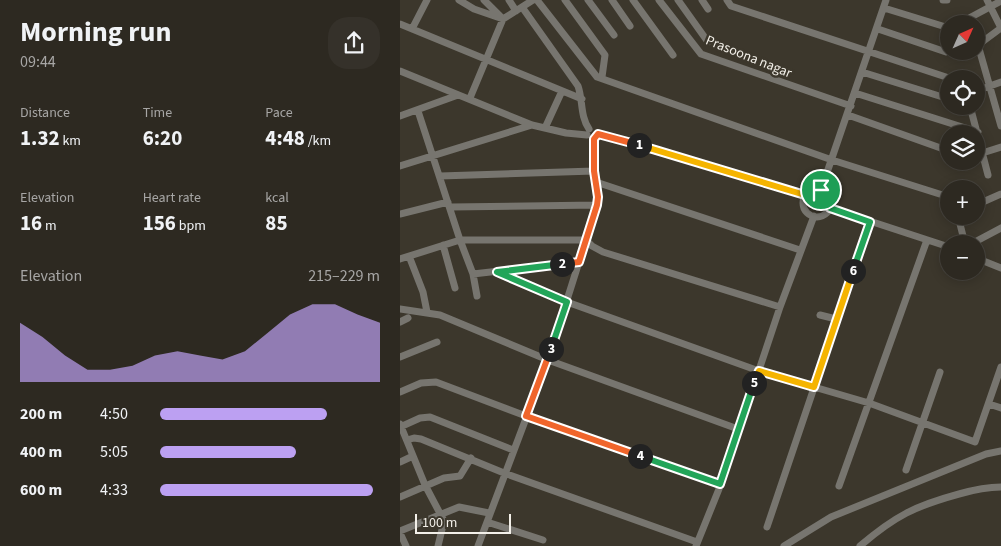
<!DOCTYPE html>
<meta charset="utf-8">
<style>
:root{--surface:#2d2921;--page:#35312a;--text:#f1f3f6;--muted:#a7a6a5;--line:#48453f;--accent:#bca0f2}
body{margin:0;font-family:"Source Sans 3",sans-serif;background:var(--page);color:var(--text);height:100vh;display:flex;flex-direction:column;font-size:19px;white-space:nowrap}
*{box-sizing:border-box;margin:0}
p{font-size:16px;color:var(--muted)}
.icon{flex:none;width:28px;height:28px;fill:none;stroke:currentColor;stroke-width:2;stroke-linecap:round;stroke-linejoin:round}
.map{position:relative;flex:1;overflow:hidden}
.panel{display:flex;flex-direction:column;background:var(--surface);width:400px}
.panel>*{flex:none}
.needle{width:32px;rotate:45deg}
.tools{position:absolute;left:540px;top:15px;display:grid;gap:10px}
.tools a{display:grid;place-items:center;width:45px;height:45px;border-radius:50%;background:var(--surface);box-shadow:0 2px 12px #0003,0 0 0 1px var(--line);font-size:25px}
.scale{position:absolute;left:15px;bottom:12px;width:96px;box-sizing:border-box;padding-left:5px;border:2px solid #f3f0e9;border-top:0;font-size:14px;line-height:18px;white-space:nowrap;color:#f3f0e9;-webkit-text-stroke:4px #3c372c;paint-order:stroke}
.pin{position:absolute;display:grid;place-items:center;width:42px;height:42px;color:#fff;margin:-21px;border:2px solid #fff;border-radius:50%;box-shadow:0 1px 5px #0007}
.km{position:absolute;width:25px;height:25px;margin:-12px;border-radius:50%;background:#222;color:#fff;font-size:14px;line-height:25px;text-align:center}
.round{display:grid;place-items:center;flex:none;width:52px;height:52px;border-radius:20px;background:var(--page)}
.overview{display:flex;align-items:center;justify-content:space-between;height:85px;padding:0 20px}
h1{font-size:28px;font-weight:700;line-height:38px}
.figures{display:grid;grid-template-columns:repeat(3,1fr);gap:8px;height:85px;padding:5px 20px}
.figures div{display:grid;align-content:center}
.figures b{font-size:21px;font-weight:700}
.figures small{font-size:14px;font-weight:400}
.figures p{font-size:14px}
.chart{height:140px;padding:10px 20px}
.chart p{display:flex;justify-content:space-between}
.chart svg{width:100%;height:90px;margin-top:5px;fill:var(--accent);opacity:.7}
ul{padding:0 20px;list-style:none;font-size:16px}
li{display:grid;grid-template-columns:80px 60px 1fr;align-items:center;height:38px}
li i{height:12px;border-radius:6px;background:var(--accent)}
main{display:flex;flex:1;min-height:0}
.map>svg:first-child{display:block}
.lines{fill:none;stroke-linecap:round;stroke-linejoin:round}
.street{stroke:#77756f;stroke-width:7}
.split-1-casing{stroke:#fff;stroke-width:10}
.split-2-casing{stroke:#fff;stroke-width:10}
.split-3-casing{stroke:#fff;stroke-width:10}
.split-4-casing{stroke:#fff;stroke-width:10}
.split-5-casing{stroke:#fff;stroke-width:10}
.split-6-casing{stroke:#fff;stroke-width:10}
.split-7-casing{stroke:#fff;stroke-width:10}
.split-1{stroke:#f5b400;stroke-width:6}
.split-2{stroke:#f0652b;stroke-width:6}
.split-3{stroke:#22a559;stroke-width:6}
.split-4{stroke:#f0652b;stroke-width:6}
.split-5{stroke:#22a559;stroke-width:6}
.split-6{stroke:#f5b400;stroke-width:6}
.split-7{stroke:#22a559;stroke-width:6}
.labels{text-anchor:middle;stroke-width:5;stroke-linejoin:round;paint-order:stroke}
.street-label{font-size:14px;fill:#f3f0e9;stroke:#3c372c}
</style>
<main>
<section class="panel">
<div class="overview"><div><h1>Morning run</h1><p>09:44</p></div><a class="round"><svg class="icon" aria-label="share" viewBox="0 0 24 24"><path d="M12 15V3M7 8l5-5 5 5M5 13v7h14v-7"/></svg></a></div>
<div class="figures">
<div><p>Distance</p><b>1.32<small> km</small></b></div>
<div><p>Time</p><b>6:20</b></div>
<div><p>Pace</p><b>4:48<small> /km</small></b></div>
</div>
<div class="figures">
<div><p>Elevation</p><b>16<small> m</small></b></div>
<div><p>Heart rate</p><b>156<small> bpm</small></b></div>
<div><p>kcal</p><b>85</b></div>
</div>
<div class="chart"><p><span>Elevation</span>215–229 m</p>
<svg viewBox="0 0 160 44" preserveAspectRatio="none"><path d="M0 44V15L10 22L20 31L30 38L40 38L50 36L60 31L70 29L80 31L90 33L100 29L110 20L120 11L130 6L140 6L150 11L160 15V44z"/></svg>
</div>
<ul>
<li><b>200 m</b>4:50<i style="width:76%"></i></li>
<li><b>400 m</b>5:05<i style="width:62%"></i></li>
<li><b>600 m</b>4:33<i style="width:97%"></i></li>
</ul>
</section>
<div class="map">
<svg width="601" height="546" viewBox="0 0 601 546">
<rect width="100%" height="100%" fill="#3c372c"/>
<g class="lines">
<path class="street" d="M 59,0 L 74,9 L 103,19
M 84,0 L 101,17
M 109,0 L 116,11
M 137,0 L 197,77 L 432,160 L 549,197
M 165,0 L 205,55 L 202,77
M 188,0 L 214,35
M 212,0 L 230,26
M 233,0 L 273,55
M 259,0 L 301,54 L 451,106
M 278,0 L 308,42
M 302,0 L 308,9
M 327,0 L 331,6 L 552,79
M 543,0 L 547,0
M 587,0 L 601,28
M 122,7 L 178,86 C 183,100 180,116 189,129
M 484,8 L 549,28
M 0,24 L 182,99
M 558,24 L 601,1
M 601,28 L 578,45 L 601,126
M 12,29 L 27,0
M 478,29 L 546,52
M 0,71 L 132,125 L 166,133 L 187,135
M 462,72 L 549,99
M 576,91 L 601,82
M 455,93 L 578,132
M 70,98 L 103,19 L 133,0
M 570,106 L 588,175
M 18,111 L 60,240 L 73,274 L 179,262
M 448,115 L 549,151
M 0,116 L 58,95
M 145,128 L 162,91
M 198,134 L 405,195
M 576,155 L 601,147
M 0,166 L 132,125
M 40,176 L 194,171
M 196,182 L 400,250
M403 203a14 14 0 1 1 28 0a14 14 0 1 1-28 0Z
M 421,190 L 486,0
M 576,205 L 601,194
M 51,207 L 197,205
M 430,208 L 549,247
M 0,214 L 48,202
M 561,216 L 560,224 L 565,244
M 571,244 L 601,228
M 43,245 L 55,288
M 9,256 L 23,292 L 27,312
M 576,258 L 601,268
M 0,259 L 60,240 L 186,240 L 192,246 L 203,252 L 380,307
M 97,272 L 167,302 L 359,371 L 469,403 L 575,442 L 601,367
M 73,274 L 77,296
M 0,309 L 40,315 L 148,360 L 338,429
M 420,315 L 436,319
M 0,322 L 8,318
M 0,357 L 37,342
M 0,392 L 21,383 L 36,382 L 126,416 L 321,484
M 589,404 L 601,408
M 0,424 L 25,485 L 44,521 L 38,546
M 0,427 L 20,418 L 30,417 L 113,450
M 7,440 L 14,438 L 21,439 L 104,473 L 297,542
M 0,462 L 13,456
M 506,470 L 540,372
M 439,486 L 527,240
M 0,497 L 44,478 L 60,476 L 71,458
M 87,522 L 143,540
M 367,527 L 470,222
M 0,531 L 59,507 L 89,513
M 0,533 L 6,546
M 78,546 L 148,360 L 197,205 L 198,197 L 194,171 L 194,139
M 296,546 L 321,484 L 380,307 L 414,216
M 384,546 L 431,517 L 586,454 L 601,451
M 460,546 C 495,516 515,506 559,494 C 573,490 586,487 601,487"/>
</g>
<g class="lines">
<defs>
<path id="split-1" d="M 239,145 L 405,195 L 411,191 L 421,190"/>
<path id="split-2" d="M 162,264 L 179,262 L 197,205 L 198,197 L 194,171 L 194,139 L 198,134 L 239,145"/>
<path id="split-3" d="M 151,349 L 167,302 L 97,272 L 162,264"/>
<path id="split-4" d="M 151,349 L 126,416 L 240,456"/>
<path id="split-5" d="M 240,456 L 320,484 L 354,383"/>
<path id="split-6" d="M 354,383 L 359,371 L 414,387 L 453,271"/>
<path id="split-7" d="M 421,190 L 430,197 L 430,208 L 470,222 L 453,271"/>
</defs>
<use href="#split-1" class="split-1-casing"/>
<use href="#split-2" class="split-2-casing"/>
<use href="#split-3" class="split-3-casing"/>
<use href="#split-4" class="split-4-casing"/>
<use href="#split-5" class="split-5-casing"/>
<use href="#split-6" class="split-6-casing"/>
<use href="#split-7" class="split-7-casing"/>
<use href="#split-1" class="split-1"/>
<use href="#split-2" class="split-2"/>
<use href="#split-3" class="split-3"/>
<use href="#split-4" class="split-4"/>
<use href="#split-5" class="split-5"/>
<use href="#split-6" class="split-6"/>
<use href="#split-7" class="split-7"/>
</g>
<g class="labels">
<g class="street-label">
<text transform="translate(349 56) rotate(22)" y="5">Prasoona nagar</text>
</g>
</g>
</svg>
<div class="tools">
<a><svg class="needle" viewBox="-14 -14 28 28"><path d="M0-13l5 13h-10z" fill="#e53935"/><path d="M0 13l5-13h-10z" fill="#a7a6a5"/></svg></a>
<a><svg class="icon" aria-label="locate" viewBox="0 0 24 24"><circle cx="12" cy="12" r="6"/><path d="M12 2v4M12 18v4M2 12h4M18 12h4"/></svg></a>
<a><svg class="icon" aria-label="layers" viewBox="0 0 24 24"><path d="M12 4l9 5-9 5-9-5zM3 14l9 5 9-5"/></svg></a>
<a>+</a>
<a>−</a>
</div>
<div class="scale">100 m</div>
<div class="pin" style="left:421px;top:190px;background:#1e9e55"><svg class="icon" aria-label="arrive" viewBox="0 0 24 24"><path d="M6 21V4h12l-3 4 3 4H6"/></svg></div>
<b class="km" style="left:239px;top:145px">1</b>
<b class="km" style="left:162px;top:264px">2</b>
<b class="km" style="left:151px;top:349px">3</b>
<b class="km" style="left:240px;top:456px">4</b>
<b class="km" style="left:354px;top:383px">5</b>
<b class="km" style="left:453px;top:271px">6</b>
</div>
</main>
